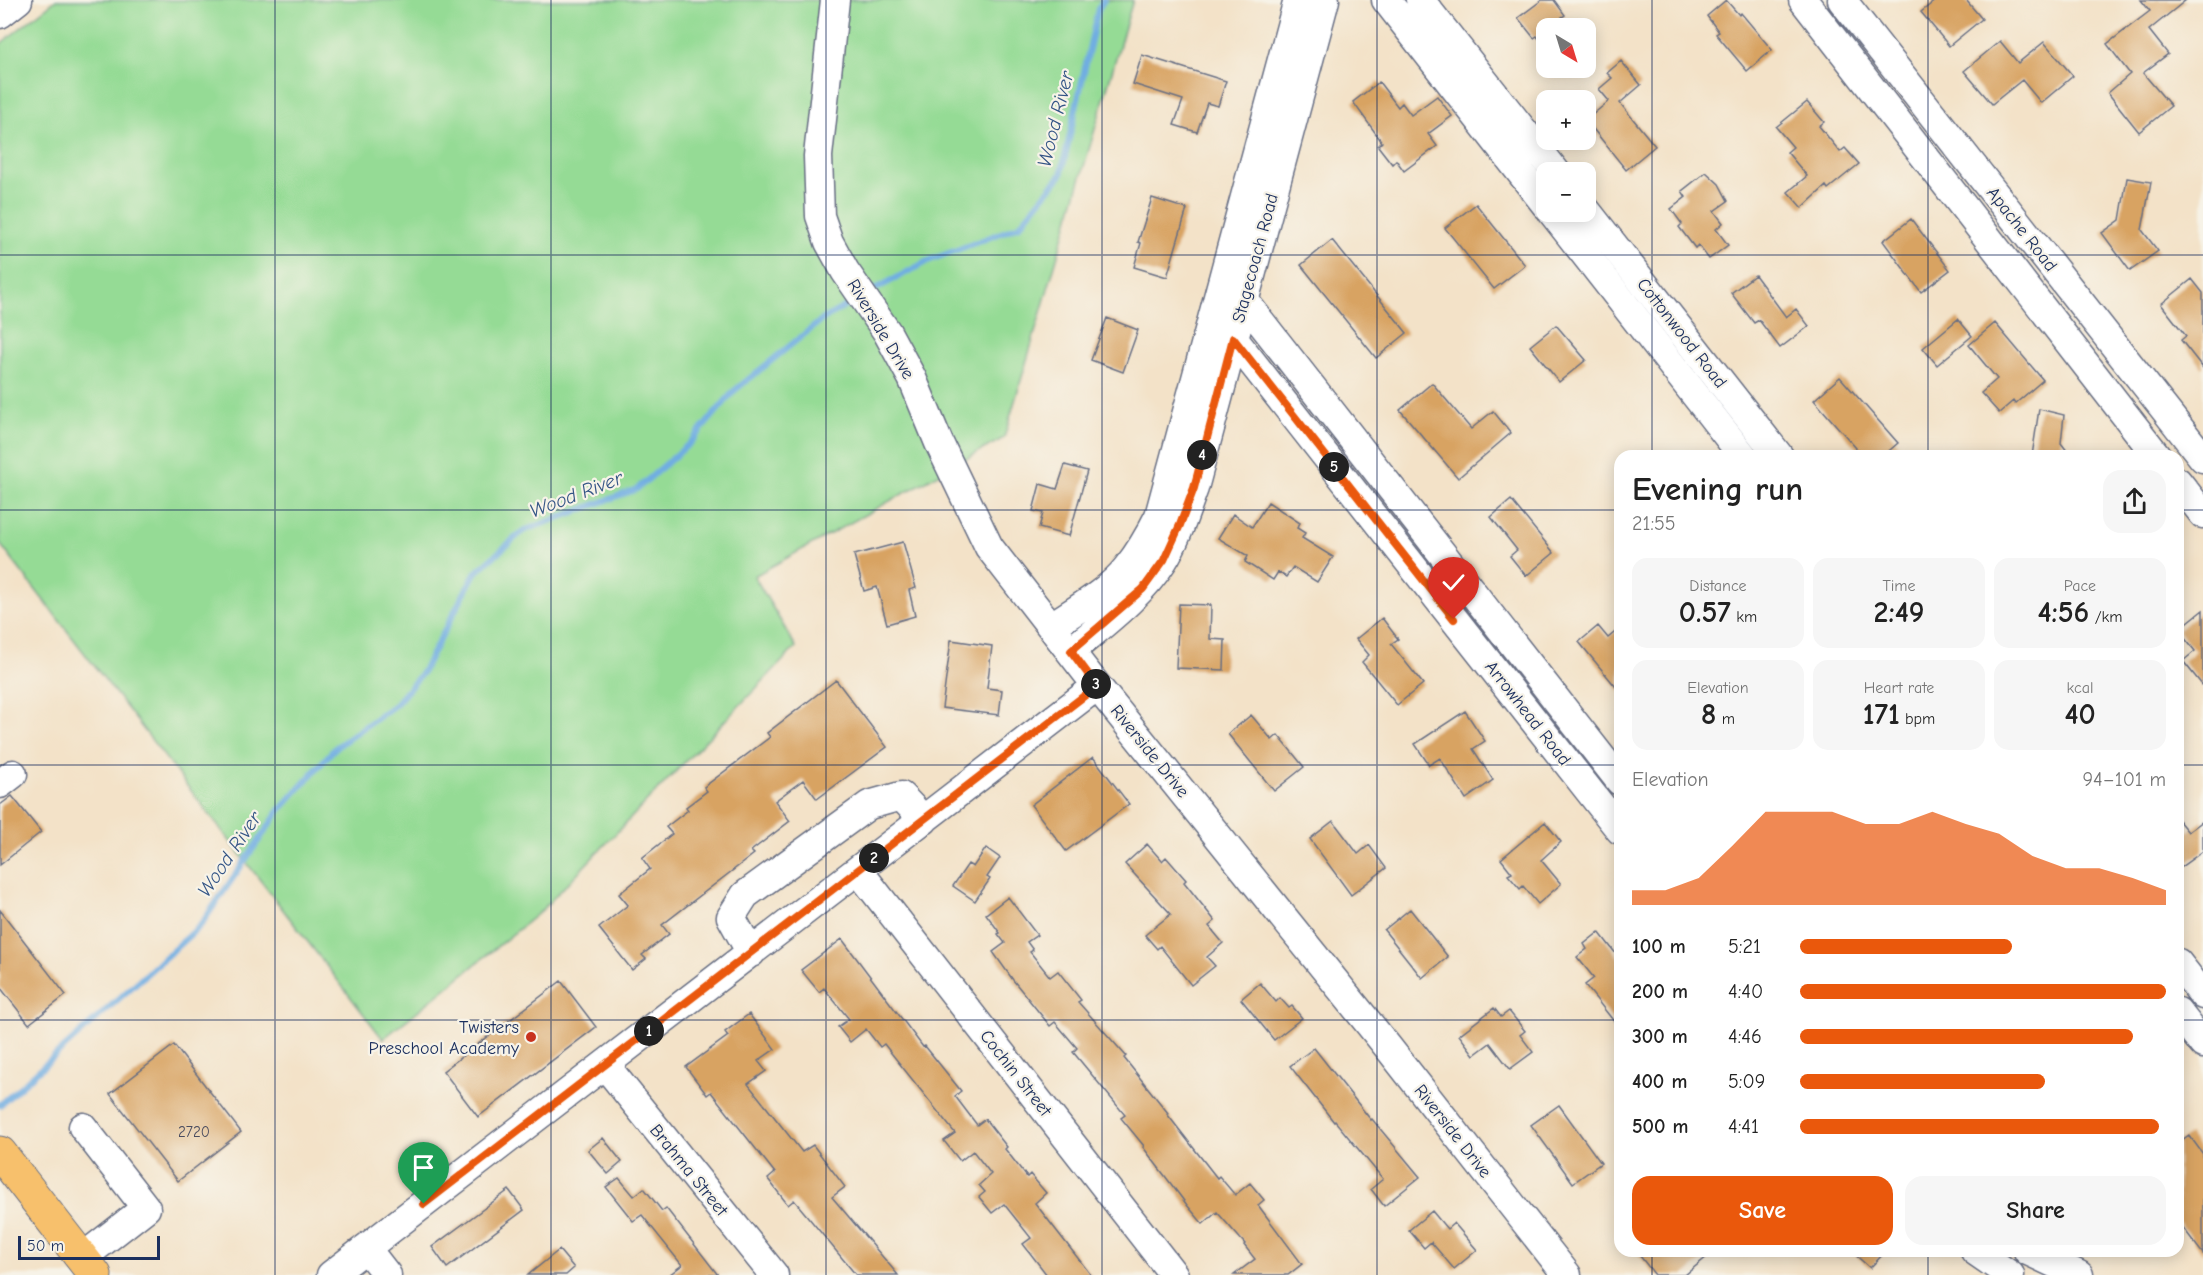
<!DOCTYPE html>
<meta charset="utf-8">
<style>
:root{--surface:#fff;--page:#f6f6f6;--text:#222;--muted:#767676;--accent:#ea580c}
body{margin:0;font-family:"Comic Neue",sans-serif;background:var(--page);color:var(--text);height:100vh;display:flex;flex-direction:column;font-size:22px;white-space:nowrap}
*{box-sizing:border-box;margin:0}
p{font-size:20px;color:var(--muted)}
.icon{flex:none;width:33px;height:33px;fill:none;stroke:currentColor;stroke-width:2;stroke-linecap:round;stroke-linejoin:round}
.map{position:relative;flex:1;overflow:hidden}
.sheet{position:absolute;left:1614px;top:450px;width:570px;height:807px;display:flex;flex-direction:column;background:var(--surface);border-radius:18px;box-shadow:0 3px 15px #0003}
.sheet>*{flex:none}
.needle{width:39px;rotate:142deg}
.tools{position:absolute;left:1536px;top:18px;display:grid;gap:12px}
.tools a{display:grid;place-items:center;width:60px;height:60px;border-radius:12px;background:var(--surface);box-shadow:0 3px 15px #0003;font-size:30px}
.scale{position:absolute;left:18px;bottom:15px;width:142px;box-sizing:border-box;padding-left:6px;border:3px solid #1b2f5e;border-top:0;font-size:16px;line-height:21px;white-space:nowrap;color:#1b2f5e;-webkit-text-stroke:4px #f7f3e8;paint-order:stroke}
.pin{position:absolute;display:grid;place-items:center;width:51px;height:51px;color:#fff;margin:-62px -26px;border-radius:50% 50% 50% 0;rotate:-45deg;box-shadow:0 0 6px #0007}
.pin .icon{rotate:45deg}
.km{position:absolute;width:30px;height:30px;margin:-15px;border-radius:50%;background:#222;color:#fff;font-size:16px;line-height:30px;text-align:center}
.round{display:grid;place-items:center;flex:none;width:63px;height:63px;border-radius:18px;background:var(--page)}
.overview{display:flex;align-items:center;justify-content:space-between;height:102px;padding:0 18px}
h1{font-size:33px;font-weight:600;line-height:45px}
.metrics{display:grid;grid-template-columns:repeat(3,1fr);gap:9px;height:102px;padding:6px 18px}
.metrics div{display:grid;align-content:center;border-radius:15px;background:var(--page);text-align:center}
.metrics b{font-size:30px;font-weight:600}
.metrics small{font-size:16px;font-weight:400}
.metrics p{font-size:16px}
.chart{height:168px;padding:12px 18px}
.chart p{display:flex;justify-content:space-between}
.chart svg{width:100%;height:108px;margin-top:6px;fill:var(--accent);opacity:.7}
.button{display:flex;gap:12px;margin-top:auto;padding:12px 18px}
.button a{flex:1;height:69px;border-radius:18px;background:var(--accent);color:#fff;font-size:24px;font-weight:600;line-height:69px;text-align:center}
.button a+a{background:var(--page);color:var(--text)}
ul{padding:0 18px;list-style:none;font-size:20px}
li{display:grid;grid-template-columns:96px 72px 1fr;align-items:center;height:45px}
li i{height:15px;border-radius:8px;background:var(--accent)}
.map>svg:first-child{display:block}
.green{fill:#95db95;stroke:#58857a;stroke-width:1.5}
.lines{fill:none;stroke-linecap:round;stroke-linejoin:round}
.stream{stroke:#6fade2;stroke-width:6}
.building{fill:#d8a362}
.minor-casing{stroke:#676e83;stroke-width:31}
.major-casing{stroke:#676e83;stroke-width:35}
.minor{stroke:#fff;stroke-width:28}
.major{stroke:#f7c06c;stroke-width:33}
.route-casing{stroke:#fff;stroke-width:12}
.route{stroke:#ea580c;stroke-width:8}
.grid{fill:none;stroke:#1b2f5e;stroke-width:1.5;stroke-opacity:0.55}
.poi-dot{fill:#c8321e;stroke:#f7f3e8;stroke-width:2}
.labels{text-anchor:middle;stroke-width:4.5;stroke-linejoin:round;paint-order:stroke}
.number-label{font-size:15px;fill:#4a4c5f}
.street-label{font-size:18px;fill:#1b2f5e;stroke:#f7f3e8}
.poi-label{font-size:18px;fill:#1b2f5e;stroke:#f7f3e8;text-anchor:end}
.water-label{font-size:20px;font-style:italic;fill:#345586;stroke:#f7f3e8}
</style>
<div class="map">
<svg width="2203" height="1275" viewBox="0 0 2203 1275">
<rect width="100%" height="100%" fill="#f7f3e8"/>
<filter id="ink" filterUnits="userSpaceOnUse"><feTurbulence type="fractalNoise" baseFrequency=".0167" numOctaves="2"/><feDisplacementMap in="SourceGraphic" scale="12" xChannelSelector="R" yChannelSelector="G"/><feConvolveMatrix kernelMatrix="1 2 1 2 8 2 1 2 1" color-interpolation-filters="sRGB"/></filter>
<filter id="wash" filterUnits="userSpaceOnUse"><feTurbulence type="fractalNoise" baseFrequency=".008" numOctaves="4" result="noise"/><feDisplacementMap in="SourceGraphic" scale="24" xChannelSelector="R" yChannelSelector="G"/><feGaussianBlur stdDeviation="1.35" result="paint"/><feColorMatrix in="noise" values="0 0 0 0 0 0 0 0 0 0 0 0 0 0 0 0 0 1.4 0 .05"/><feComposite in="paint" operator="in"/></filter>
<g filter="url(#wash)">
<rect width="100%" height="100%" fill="#f3e2c8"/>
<path class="green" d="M 56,0 L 1133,0 L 1004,438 L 754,576 L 796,647 L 540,912 L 383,1039 L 0,544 L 0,44 Z"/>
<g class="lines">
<path class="stream" d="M 870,292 L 928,261 L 1019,226 L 1061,175 L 1098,9 L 1104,0
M 0,1105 L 200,926 L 279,811 L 335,748 L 396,704 L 422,673 L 475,573 L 523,531 L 637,489 L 690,443 L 734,391 L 823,319 L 856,300"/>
</g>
<g id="blocks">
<path class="building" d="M 1542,0 L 1554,0 L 1565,15 L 1562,17 L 1571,28 L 1546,28 L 1546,48 L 1537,36 L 1534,38 L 1518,18 Z
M 1726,0 L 1739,15 L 1741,13 L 1772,50 L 1747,71 L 1716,34 L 1719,32 L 1707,16 Z
M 1936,0 L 1966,0 L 1982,19 L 1949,46 L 1921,12 Z
M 2141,0 L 2186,0 L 2149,30 L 2168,54 L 2143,73 L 2171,106 L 2139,132 L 2108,93 L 2130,74 L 2107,44 L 2150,11 Z
M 2000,41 L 2018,63 L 2044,42 L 2073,76 L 2041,103 L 2022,80 L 1992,104 L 1964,71 Z
M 1142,55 L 1226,81 L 1218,106 L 1207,103 L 1197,132 L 1174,125 L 1183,100 L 1133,84 Z
M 1621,61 L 1641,85 L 1620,103 L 1655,146 L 1626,170 L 1586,120 L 1609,101 L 1599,89 L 1612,78 L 1607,73 Z
M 1379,82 L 1398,107 L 1402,103 L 1411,115 L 1437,96 L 1452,116 L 1428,134 L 1437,146 L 1404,171 L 1396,160 L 1392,164 L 1378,146 L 1382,142 L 1353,102 Z
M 1807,102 L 1824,122 L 1819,126 L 1840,152 L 1845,148 L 1859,164 L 1828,189 L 1826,186 L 1802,208 L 1788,192 L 1807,176 L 1787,152 L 1793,147 L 1776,127 Z
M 1706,172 L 1719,184 L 1728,201 L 1714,211 L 1723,223 L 1716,229 L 1728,245 L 1709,259 L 1698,245 L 1695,248 L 1679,227 L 1682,224 L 1671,209 L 1686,197 L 1682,191 Z
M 2127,178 L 2151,182 L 2142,230 L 2158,251 L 2130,271 L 2102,233 L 2120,220 Z
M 1152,198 L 1187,209 L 1167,277 L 1134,267 L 1141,243 L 1138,242 Z
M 1476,204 L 1525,265 L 1494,289 L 1445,228 Z
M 1911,219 L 1950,270 L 1921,292 L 1883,241 Z
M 1332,240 L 1407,333 L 1376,358 L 1301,265 Z
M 1755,275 L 1786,317 L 1796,309 L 1809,326 L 1780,348 L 1759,320 L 1754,323 L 1731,293 Z
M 2192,279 L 2203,293 L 2203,368 L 2181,340 L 2186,336 L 2161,304 Z
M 1107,318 L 1138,330 L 1123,372 L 1091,360 Z
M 1958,319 L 1972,336 L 1937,365 L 1923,348 Z
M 1995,323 L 2043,380 L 2015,404 L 2013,401 L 1999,413 L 1981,393 L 1997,379 L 1969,345 Z
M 1556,325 L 1586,360 L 1559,382 L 1530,346 Z
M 1840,377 L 1898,443 L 1883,456 L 1863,456 L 1814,400 Z
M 1432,383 L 1471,429 L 1493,411 L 1511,433 L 1458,478 L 1400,410 Z
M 2039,409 L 2064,415 L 2061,443 L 2071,456 L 2032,456 Z
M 1065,465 L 1087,471 L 1069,536 L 1039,528 L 1043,513 L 1033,511 L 1040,484 L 1057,489 Z
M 1511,500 L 1554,553 L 1526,576 L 1510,556 L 1517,550 L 1491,517 Z
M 1268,502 L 1300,523 L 1297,528 L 1305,533 L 1302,538 L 1333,557 L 1317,582 L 1293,567 L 1286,577 L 1278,572 L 1273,580 L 1245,562 L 1248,556 L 1218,538 L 1233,514 L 1252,527 Z
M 903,542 L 916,588 L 909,590 L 915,616 L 887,624 L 877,587 L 864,591 L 854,555 Z
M 1179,604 L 1211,605 L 1210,639 L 1225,640 L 1224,670 L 1176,668 Z
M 2203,610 L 2203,686 L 2183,661 L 2195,651 L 2178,630 Z
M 1382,618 L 1398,639 L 1391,644 L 1423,684 L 1397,705 L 1362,662 L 1369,655 L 1356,639 Z
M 1598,626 L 1608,638 L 1620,628 L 1620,692 L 1579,642 Z
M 951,640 L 992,646 L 987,688 L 1002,690 L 999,715 L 942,708 Z
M 836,680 L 887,747 L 817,799 L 803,780 L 775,801 L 790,821 L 751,851 L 754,854 L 662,925 L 669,934 L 642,955 L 646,959 L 632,970 L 599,928 L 628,905 L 619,894 L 650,869 L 642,858 L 672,834 L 666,827 L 688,810 L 686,807 L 707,791 L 704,787 L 770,737 L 767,733 Z
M 1465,711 L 1485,741 L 1473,749 L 1493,780 L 1466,799 L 1440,758 L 1429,765 L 1415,744 Z
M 1251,715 L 1272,740 L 1278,735 L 1304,767 L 1274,791 L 1228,734 Z
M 1093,757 L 1129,804 L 1066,851 L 1031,805 Z
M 12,796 L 41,832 L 0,865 L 0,805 Z
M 2178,820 L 2188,832 L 2203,821 L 2203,851 L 2178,869 Z
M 1333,821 L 1358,854 L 1369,845 L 1386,868 L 1351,895 L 1310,839 Z
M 1545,822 L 1561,842 L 1541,860 L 1561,884 L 1538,904 L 1523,886 L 1520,889 L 1508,875 L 1512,873 L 1501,859 Z
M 1147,844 L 1162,861 L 1166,857 L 1186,880 L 1184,882 L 1215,921 L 1209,926 L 1223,943 L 1207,957 L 1215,966 L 1191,985 L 1160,946 L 1157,949 L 1145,935 L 1171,914 L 1125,864 Z
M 986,848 L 1000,858 L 987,877 L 990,879 L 975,901 L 953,886 L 968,864 L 973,867 Z
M 1008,897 L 1037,935 L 1027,942 L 1033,950 L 1030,952 L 1050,977 L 1058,971 L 1081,1000 L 1078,1002 L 1126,1056 L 1124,1058 L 1168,1113 L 1167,1114 L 1217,1178 L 1219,1176 L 1235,1195 L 1250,1183 L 1264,1200 L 1258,1205 L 1302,1264 L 1288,1275 L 1234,1275 L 1255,1259 L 1244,1245 L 1245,1244 L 1217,1212 L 1203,1224 L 1187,1205 L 1143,1147 L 1144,1146 L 1121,1118 L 1125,1115 L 1073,1052 L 1077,1048 L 1055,1022 L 1050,1026 L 1013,980 L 993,952 L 1005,943 L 998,934 L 1000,933 L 986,914 Z
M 1410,909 L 1448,957 L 1422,978 L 1384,930 Z
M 0,910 L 66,995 L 29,1024 L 0,987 Z
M 1599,932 L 1620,959 L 1620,1029 L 1585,985 L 1594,978 L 1577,957 L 1587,949 L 1584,944 Z
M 842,939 L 923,1047 L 925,1046 L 961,1091 L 955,1096 L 977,1125 L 985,1119 L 1007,1147 L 1005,1149 L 1027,1177 L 1030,1174 L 1046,1193 L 1035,1203 L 1091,1275 L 1047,1275 L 1023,1244 L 1031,1238 L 1004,1204 L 992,1213 L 979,1197 L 985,1192 L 979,1185 L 991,1174 L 973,1151 L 960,1161 L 944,1141 L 955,1133 L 884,1044 L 880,1047 L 866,1029 L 850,1042 L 838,1027 L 849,1019 L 824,988 L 819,992 L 801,970 Z
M 561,981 L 596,1027 L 478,1117 L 443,1071 Z
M 1260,983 L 1276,1002 L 1280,998 L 1289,1008 L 1292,1006 L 1302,1018 L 1274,1040 L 1241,999 Z
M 1494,1008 L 1501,1017 L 1509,1011 L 1525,1031 L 1520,1035 L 1533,1052 L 1510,1069 L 1490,1043 L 1474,1055 L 1459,1035 Z
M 749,1014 L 775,1049 L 758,1061 L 766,1071 L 748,1084 L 802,1152 L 813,1145 L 845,1187 L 832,1197 L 898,1275 L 856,1275 L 794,1200 L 788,1205 L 768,1179 L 775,1173 L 711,1092 L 707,1095 L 686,1067 L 728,1036 L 725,1032 Z
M 174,1045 L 241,1132 L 178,1181 L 110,1094 Z
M 1314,1048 L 1371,1120 L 1372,1119 L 1420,1177 L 1384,1206 L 1371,1189 L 1383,1179 L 1335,1121 L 1334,1122 L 1290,1066 Z
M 1559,1105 L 1601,1163 L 1573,1183 L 1531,1125 Z
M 2189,1135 L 2203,1154 L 2203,1254 L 2178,1221 L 2178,1143 Z
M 603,1138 L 622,1162 L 608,1174 L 588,1150 Z
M 619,1178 L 634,1196 L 644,1188 L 662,1211 L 666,1208 L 718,1275 L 669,1275 L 682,1265 L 642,1215 L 633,1221 L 606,1187 Z
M 509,1190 L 524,1210 L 447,1268 L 432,1247 Z
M 1432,1211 L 1447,1229 L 1454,1223 L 1477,1250 L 1454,1269 L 1431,1242 L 1424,1248 L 1409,1230 Z
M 559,1250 L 574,1268 L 566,1275 L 528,1275 Z
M 1636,1251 L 1714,1251 L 1685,1275 L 1655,1275 Z
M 1851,1251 L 1886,1251 L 1870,1268 Z"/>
</g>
</g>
<g filter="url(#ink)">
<use href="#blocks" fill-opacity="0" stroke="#676e83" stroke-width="1.5"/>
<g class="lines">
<defs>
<path id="minor" d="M 835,0 L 818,156 L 820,216 L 829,242 L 845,271 L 887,332 L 912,378 L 939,443 L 989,547 L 1097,686 L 1387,1046 L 1567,1275
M 1386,0 L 1546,205
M 1420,0 L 1556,172
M 1803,0 L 2157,456
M 1842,0 L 2203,458
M 0,14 L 18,0
M 1586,210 L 1779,456
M 1552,212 L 1743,456
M 1235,289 L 1620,781
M 1225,328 L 1620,830
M 2178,482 L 2203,514
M 1052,626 C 1077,609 1108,592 1127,568 C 1140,552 1150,534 1159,516 L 1298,0
M 1071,651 C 1104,623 1140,597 1163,561 C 1177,539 1185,512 1194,488 L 1325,0
M 0,784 L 13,774
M 858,870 L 1174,1275
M 751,953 L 731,917 L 745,895 L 869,805 L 901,796 L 924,820
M 2178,963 L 2203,995
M 2178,1012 L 2203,1044
M 605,1065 L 774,1275
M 366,1248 L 387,1275
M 1975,1251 L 2010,1275
M 2028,1251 L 2079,1275
M 82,1258 L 146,1208 L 83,1127
M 331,1275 L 1097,686"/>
<path id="major" d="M 0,1153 L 95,1275"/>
</defs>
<use href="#minor" class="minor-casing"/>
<use href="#major" class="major-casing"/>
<use href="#minor" class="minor"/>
<use href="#major" class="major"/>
</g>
</g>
<g class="lines" filter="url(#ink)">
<defs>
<path id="route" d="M 424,1204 L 1097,686 L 1071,651 L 1143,589 L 1164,560 L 1180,525 L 1194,488 L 1233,338 L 1454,619"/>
</defs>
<use href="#route" class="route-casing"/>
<use href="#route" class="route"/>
</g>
<path class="grid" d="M 275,0 L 275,1275M 551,0 L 551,1275M 826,0 L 826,1275M 1102,0 L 1102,1275M 1377,0 L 1377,1275M 1652,0 L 1652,456M 1928,0 L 1928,456M 0,255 L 2203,255M 0,510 L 1620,510M 2178,510 L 2203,510M 0,765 L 1620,765M 2178,765 L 2203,765M 0,1020 L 1620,1020M 2178,1020 L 2203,1020M 1652,1251 L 1652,1275M 1928,1251 L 1928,1275"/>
<circle class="poi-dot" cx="531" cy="1037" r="6"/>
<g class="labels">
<g class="number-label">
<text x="194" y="1137">2720</text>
</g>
<g class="street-label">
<text transform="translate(2022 229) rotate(52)" y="6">Apache Road</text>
<text transform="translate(1255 258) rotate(-75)" y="6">Stagecoach Road</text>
<text transform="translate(881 329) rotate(59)" y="6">Riverside Drive</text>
<text transform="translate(1682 333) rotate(52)" y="6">Cottonwood Road</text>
<text transform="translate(1528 713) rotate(52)" y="6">Arrowhead Road</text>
<text transform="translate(1150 751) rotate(51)" y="6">Riverside Drive</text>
<text transform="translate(1016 1073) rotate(52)" y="6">Cochin Street</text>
<text transform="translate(1453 1131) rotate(52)" y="6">Riverside Drive</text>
<text transform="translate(689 1170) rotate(51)" y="6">Brahma Street</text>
</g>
<g class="poi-label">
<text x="519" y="1033">Twisters<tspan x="519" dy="21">Preschool Academy</tspan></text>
</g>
<g class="water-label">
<text transform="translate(1055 119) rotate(-76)" y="7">Wood River</text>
<text transform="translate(576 494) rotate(-21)" y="7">Wood River</text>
<text transform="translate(229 854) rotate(-56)" y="7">Wood River</text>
</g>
</g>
</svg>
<div class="tools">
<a><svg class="needle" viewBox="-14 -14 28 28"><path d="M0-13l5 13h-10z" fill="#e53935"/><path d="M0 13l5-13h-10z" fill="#767676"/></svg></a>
<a>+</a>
<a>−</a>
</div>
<div class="scale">50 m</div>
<div class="pin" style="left:424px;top:1204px;background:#1e9e55"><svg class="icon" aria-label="arrive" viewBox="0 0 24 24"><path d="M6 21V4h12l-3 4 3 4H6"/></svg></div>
<div class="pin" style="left:1454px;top:619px;background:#d93025"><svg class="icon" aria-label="check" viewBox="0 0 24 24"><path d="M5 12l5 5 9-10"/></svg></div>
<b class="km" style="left:649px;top:1031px">1</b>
<b class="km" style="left:874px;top:858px">2</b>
<b class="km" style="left:1096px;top:684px">3</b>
<b class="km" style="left:1202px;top:455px">4</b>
<b class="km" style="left:1334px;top:467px">5</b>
<section class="sheet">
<div class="overview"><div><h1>Evening run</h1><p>21:55</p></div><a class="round"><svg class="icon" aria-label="share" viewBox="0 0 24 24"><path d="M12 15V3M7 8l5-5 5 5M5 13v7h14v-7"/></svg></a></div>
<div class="metrics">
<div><p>Distance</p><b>0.57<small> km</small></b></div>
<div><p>Time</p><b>2:49</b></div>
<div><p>Pace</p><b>4:56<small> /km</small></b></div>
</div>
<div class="metrics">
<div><p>Elevation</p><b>8<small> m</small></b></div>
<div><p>Heart rate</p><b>171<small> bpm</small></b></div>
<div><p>kcal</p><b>40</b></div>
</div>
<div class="chart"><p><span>Elevation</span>94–101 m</p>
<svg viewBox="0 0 160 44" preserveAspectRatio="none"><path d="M0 44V38L10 38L20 33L30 20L40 6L50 6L60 6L70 11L80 11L90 6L100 11L110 15L120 24L130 29L140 29L150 33L160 38V44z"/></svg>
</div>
<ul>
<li><b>100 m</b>5:21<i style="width:58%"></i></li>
<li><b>200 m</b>4:40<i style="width:100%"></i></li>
<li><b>300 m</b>4:46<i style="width:91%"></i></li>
<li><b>400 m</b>5:09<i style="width:67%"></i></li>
<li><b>500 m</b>4:41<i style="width:98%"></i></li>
</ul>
<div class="button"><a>Save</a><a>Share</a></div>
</section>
</div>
